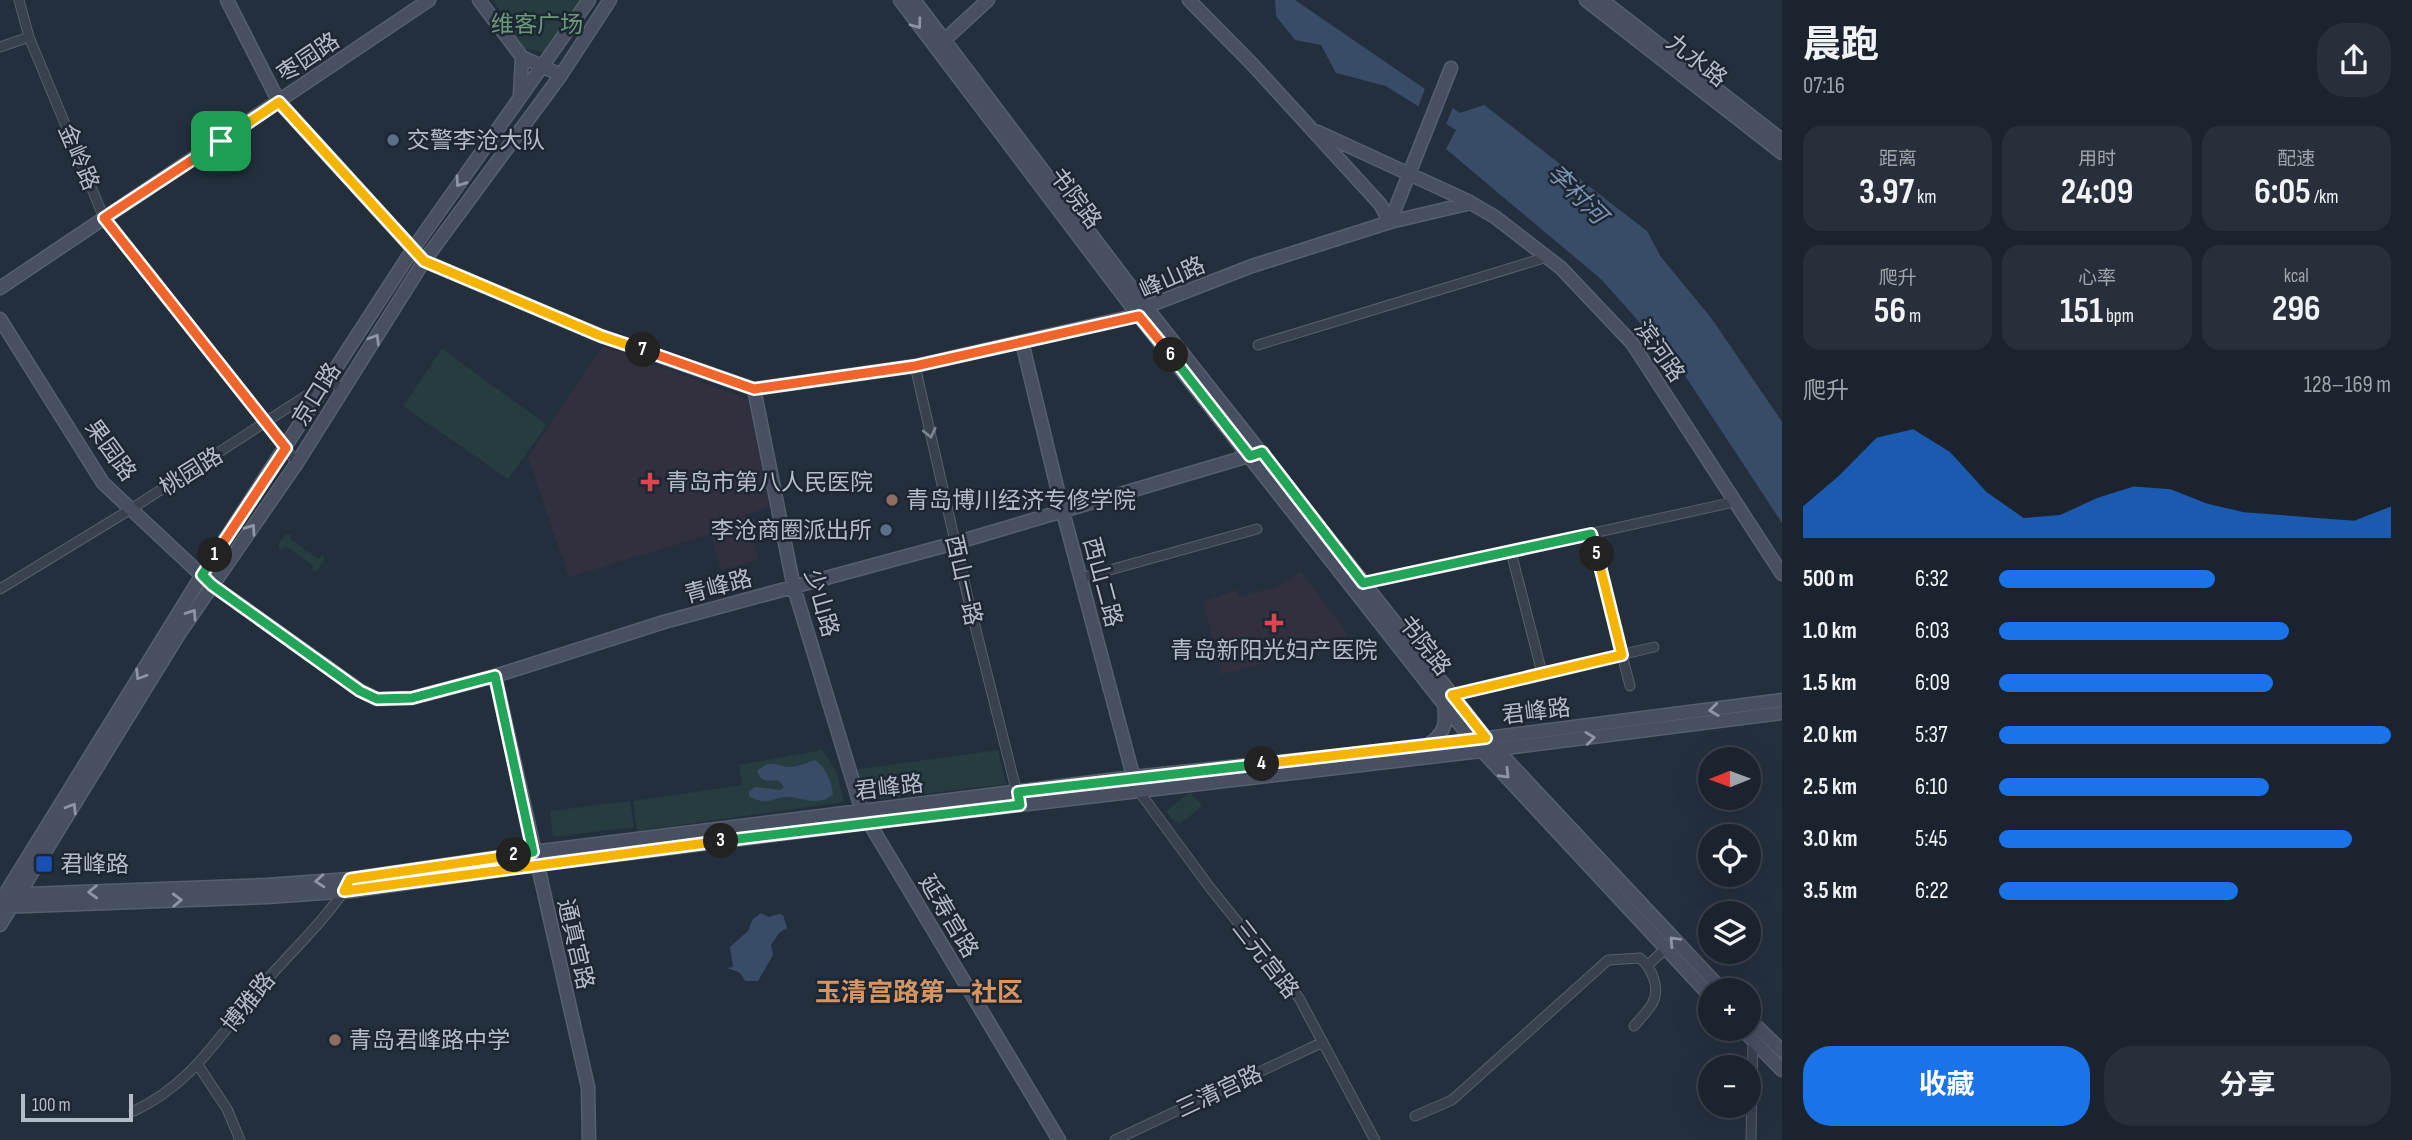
<!DOCTYPE html>
<html lang="zh">
<meta charset="utf-8">
<style>
:root{--surface:#1b232e;--page:#282f3a;--text:#f1f3f6;--muted:#a0a4aa;--line:#39404a;--accent:#1a73e8}
body{margin:0;font-family:"Sofia Sans Condensed","Noto Sans SC",sans-serif;background:var(--page);color:var(--text);height:100vh;display:flex;flex-direction:column;font-size:26px;white-space:nowrap}
*{box-sizing:border-box;margin:0}
p{font-size:23px;color:var(--muted)}
.icon{flex:none;width:38px;height:38px;fill:none;stroke:currentColor;stroke-width:2;stroke-linecap:round;stroke-linejoin:round}
.map{position:relative;flex:1;overflow:hidden}
.side{display:flex;flex-direction:column;background:var(--surface);width:630px}
.side>*{flex:none}
.needle{width:46px;rotate:269deg}
.fabs{position:absolute;left:1698px;top:747px;display:grid;gap:14px}
.fabs a{display:grid;place-items:center;width:63px;height:63px;border-radius:50%;background:var(--surface);box-shadow:0 7px 28px #0002,0 0 0 2px var(--line);font-size:35px}
.scale{position:absolute;left:21px;bottom:18px;width:112px;box-sizing:border-box;padding-left:7px;border:4px solid #b4bcc9;border-top:0;font-size:19px;line-height:24px;white-space:nowrap;color:#b4bcc9;-webkit-text-stroke:5px #1d2633;paint-order:stroke}
.pin{position:absolute;display:grid;place-items:center;width:60px;height:60px;color:#fff;margin:-30px;border-radius:14px;box-shadow:0 4px 10px #0006}
.km{position:absolute;width:35px;height:35px;margin:-18px;border-radius:50%;background:#222;color:#fff;font-size:19px;line-height:35px;text-align:center}
.round{display:grid;place-items:center;flex:none;width:74px;height:74px;border-radius:28px;background:var(--page)}
.summary{display:flex;align-items:center;justify-content:space-between;height:119px;padding:0 21px}
h1{font-size:38px;font-weight:700;line-height:52px}
.stats{display:grid;grid-template-columns:repeat(3,1fr);gap:10px;height:119px;padding:7px 21px}
.stats div{display:grid;align-content:center;border-radius:18px;background:var(--page);text-align:center}
.stats b{font-size:35px;font-weight:700}
.stats small{font-size:19px;font-weight:400}
.stats p{font-size:19px}
.chart{height:196px;padding:14px 21px}
.chart p{display:flex;justify-content:space-between}
.chart svg{width:100%;height:126px;margin-top:7px;fill:var(--accent);opacity:.7}
.cta{display:flex;gap:14px;margin-top:auto;padding:14px 21px}
.cta a{flex:1;height:80px;border-radius:28px;background:var(--accent);color:#fff;font-size:28px;font-weight:700;line-height:80px;text-align:center}
.cta a+a{background:var(--page);color:var(--text)}
ul{padding:0 21px;list-style:none;font-size:23px}
li{display:grid;grid-template-columns:112px 84px 1fr;align-items:center;height:52px}
li i{height:18px;border-radius:9px;background:var(--accent)}
main{display:flex;flex:1;min-height:0}
.map>svg:first-child{display:block}
.medical{fill:#32303f}
.green{fill:#263c3f}
.water{fill:#394c67}
.pier{fill:#242f3e}
.lines{fill:none;stroke-linecap:round;stroke-linejoin:round}
.street-casing{stroke:#565f6c;stroke-width:11}
.secondary-casing{stroke:#565f6c;stroke-width:15}
.street{stroke:#38414e;stroke-width:9}
.secondary{stroke:#465061;stroke-width:12}
.oneway{stroke:#8e96a5}
.oneway2{stroke:#7c8592}
.split-1-casing{stroke:#fff;stroke-width:14}
.split-2-casing{stroke:#fff;stroke-width:14}
.split-3-casing{stroke:#fff;stroke-width:14}
.split-4-casing{stroke:#fff;stroke-width:14}
.split-5-casing{stroke:#fff;stroke-width:14}
.split-6-casing{stroke:#fff;stroke-width:14}
.split-7-casing{stroke:#fff;stroke-width:14}
.split-8-casing{stroke:#fff;stroke-width:14}
.split-1{stroke:#f0652b;stroke-width:9}
.split-2{stroke:#22a559;stroke-width:9}
.split-3{stroke:#f5b400;stroke-width:9}
.split-4{stroke:#22a559;stroke-width:9}
.split-5{stroke:#f5b400;stroke-width:9}
.split-6{stroke:#22a559;stroke-width:9}
.split-7{stroke:#f0652b;stroke-width:9}
.split-8{stroke:#f5b400;stroke-width:9}
.service-dot{fill:#5c6f8a;stroke:#1d2633;stroke-width:2.5}
.health-dot{fill:#e0444e;stroke:#1d2633;stroke-width:2.5}
.education-dot{fill:#8d6e63;stroke:#1d2633;stroke-width:2.5}
.transit-dot{fill:#1a4fb4;stroke:#1d2633;stroke-width:2.5}
.labels{text-anchor:middle;stroke-width:5;stroke-linejoin:round;paint-order:stroke}
.park-label{font-size:23px;fill:#6b9a76;stroke:#1d2633}
.street-label{font-size:23px;fill:#b4bcc9;stroke:#1d2633}
.poi-label{font-size:23px;fill:#b4bcc9;stroke:#1d2633;text-anchor:start}
.water-label{font-size:24px;font-style:italic;fill:#7c92b1;stroke:#1d2633}
.quarter-label{font-size:26px;font-weight:bold;fill:#d59563;stroke:#1d2633}
</style>
<main>
<div class="map">
<svg width="1782" height="1140" viewBox="0 0 1782 1140">
<rect width="100%" height="100%" fill="#242f3e"/>
<path class="medical" d="M 603,346 L 748,399 L 769,507 L 746,515 L 758,560 L 721,570 L 711,534 L 569,577 L 528,457 Z
M 1301,572 L 1348,635 L 1333,647 L 1221,674 L 1203,601 L 1237,590 L 1238,597 L 1277,587 Z"/>
<path class="green" d="M 493,0 L 582,0 L 545,53 L 524,48 Z
M 442,349 L 547,425 L 508,479 L 403,406 Z
M 290,534 L 292,535 L 290,539 L 319,559 L 322,555 L 324,556 L 323,562 L 317,571 L 311,571 L 314,566 L 285,546 L 282,550 L 279,548 L 279,543 L 285,535 Z
M 822,750 L 837,773 L 844,802 L 637,831 L 633,801 L 742,785 L 739,765 Z
M 998,750 L 1006,784 L 863,801 L 853,770 Z
M 1190,792 L 1202,806 L 1178,825 L 1166,812 Z
M 630,801 L 634,827 L 553,837 L 550,811 Z"/>
<path class="water" d="M 1275,0 L 1295,0 L 1460,113 L 1484,105 L 1647,231 L 1661,257 L 1712,319 L 1782,422 L 1782,523 L 1680,368 L 1602,280 L 1446,149 L 1456,130 L 1386,86 L 1336,73 L 1321,45 L 1295,40 L 1276,16 Z
M 815,760 C 826,768 831,780 833,794 C 820,807 804,798 788,797 C 772,797 768,807 749,796 L 749,791 L 755,787 L 780,790 L 784,787 L 779,781 C 767,779 763,785 757,771 C 773,757 774,767 791,767 C 798,767 808,762 815,760 Z
M 761,913 L 769,917 L 779,914 L 783,915 L 787,928 L 779,933 L 771,945 L 773,955 L 758,981 L 745,981 C 740,970 737,972 727,968 L 733,967 L 730,947 L 748,931 L 753,919 Z"/>
<path class="pier" d="M 1426,86 L 1454,105 L 1445,127 L 1417,110 Z"/>
<g class="lines">
<defs>
<path id="street" d="M 19,0 L 29,37 L 104,218 L 297,463
M 0,47 L 29,37
M 1258,345 L 1547,257
M 915,366 L 967,594 L 1020,805
M 1591,534 L 1630,686
M 1511,552 L 1542,673
M 1081,578 L 1257,529
M 1363,584 L 1734,502
M 0,589 L 131,509 L 329,381 L 344,389
M 1452,695 L 1654,647
M 1138,790 L 1211,889 L 1299,998 L 1375,1140
M 1648,965 L 1665,949
M 198,1065 L 227,1109 L 240,1140
M 134,1111 C 196,1082 221,1031 265,982 C 289,954 326,919 345,889
M 1415,1116 L 1452,1100 L 1608,960 L 1640,958 C 1652,968 1661,989 1652,1004 C 1647,1012 1640,1019 1634,1026
M 1115,1140 L 1323,1042
M 1751,1140 L 1753,1041"/>
<path id="secondary" d="M 227,0 L 279,102 L 424,261 L 601,336 L 754,389 L 915,366 L 1138,315 L 1146,307 L 1252,266 L 1390,222 L 1471,203 L 1495,217 L 1561,268 L 1632,343 L 1782,574
M 479,0 L 522,57 L 561,75
M 900,0 L 1138,315 L 1472,740 L 1710,996
M 914,0 L 1146,307 L 1486,738 L 1722,990
M 1189,0 L 1253,65 L 1380,204 L 1390,222
M 1586,0 L 1782,153
M 1602,0 L 1782,140
M 939,45 L 988,0
M 520,95 L 522,57
M 1318,132 L 1470,202
M 1390,222 L 1451,68
M 0,288 L 429,0
M 0,319 L 103,483 L 212,585 L 361,691 L 377,699 L 412,698 L 495,676 L 664,622 L 955,543 L 1262,452
M 1022,342 L 1063,512 L 1135,783
M 754,389 L 794,588 L 862,811 L 1059,1140
M 495,676 L 588,1087 L 589,1140
M 1428,745 C 1445,733 1447,724 1444,704
M 0,895 L 267,885 L 350,879 L 533,852 L 1133,777 L 1402,749 L 1782,700
M 2,899 L 202,575 L 413,249 L 589,0
M 0,907 L 267,897 L 351,891 L 536,865 L 867,823 L 1498,749 L 1782,713
M 0,925 L 179,634 L 297,463 L 424,261 L 561,75 L 610,0
M 1748,1018 L 1782,1051
M 1742,1029 L 1782,1070"/>
</defs>
<use href="#street" class="street-casing"/>
<use href="#secondary" class="secondary-casing"/>
<use href="#street" class="street"/>
<use href="#secondary" class="secondary"/>
</g>
<defs><path id="oneway-chevron" d="M-2-3.5L2.5 0L-2 3.5" fill="none" stroke-width="1.6" stroke-linecap="round" stroke-linejoin="round" transform="scale(1.75)"/></defs>
<g class="oneway">
<use href="#oneway-chevron" transform="translate(917 24) rotate(54)"/>
<use href="#oneway-chevron" transform="translate(460 182) rotate(125)"/>
<use href="#oneway-chevron" transform="translate(375 339) rotate(-58)"/>
<use href="#oneway-chevron" transform="translate(251 529) rotate(-55)"/>
<use href="#oneway-chevron" transform="translate(192 614) rotate(-56)"/>
<use href="#oneway-chevron" transform="translate(140 675) rotate(122)"/>
<use href="#oneway-chevron" transform="translate(1714 710) rotate(173)"/>
<use href="#oneway-chevron" transform="translate(1590 738) rotate(-7)"/>
<use href="#oneway-chevron" transform="translate(1505 774) rotate(46)"/>
<use href="#oneway-chevron" transform="translate(72 808) rotate(-58)"/>
<use href="#oneway-chevron" transform="translate(320 881) rotate(176)"/>
<use href="#oneway-chevron" transform="translate(93 892) rotate(178)"/>
<use href="#oneway-chevron" transform="translate(177 900) rotate(-2)"/>
<use href="#oneway-chevron" transform="translate(1674 941) rotate(-133)"/>
</g>
<use class="oneway2" href="#oneway-chevron" transform="translate(930 433) rotate(77)"/>
<g class="lines">
<defs>
<path id="split-1" d="M 215,555 L 286,448 L 104,218 L 221,141"/>
<path id="split-2" d="M 215,555 L 202,575 L 212,585 L 360,691 L 377,699 L 412,698 L 495,676 L 533,852 L 514,855"/>
<path id="split-3" d="M 514,855 L 350,879 L 344,891 L 721,841"/>
<path id="split-4" d="M 721,841 L 1020,805 L 1018,792 L 1262,764"/>
<path id="split-5" d="M 1262,764 L 1486,738 L 1452,695 L 1622,655 L 1597,554"/>
<path id="split-6" d="M 1171,355 L 1250,456 L 1262,452 L 1363,583 L 1591,534 L 1597,554"/>
<path id="split-7" d="M 643,350 L 754,389 L 915,366 L 1139,316 L 1171,355"/>
<path id="split-8" d="M 221,141 L 279,102 L 424,261 L 601,336 L 643,350"/>
</defs>
<use href="#split-1" class="split-1-casing"/>
<use href="#split-2" class="split-2-casing"/>
<use href="#split-3" class="split-3-casing"/>
<use href="#split-4" class="split-4-casing"/>
<use href="#split-5" class="split-5-casing"/>
<use href="#split-6" class="split-6-casing"/>
<use href="#split-7" class="split-7-casing"/>
<use href="#split-8" class="split-8-casing"/>
<use href="#split-1" class="split-1"/>
<use href="#split-2" class="split-2"/>
<use href="#split-3" class="split-3"/>
<use href="#split-4" class="split-4"/>
<use href="#split-5" class="split-5"/>
<use href="#split-6" class="split-6"/>
<use href="#split-7" class="split-7"/>
<use href="#split-8" class="split-8"/>
</g>
<g class="service-dot">
<circle cx="393" cy="140" r="7"/>
<circle cx="886" cy="530" r="7"/>
</g>
<g class="health-dot">
<path d="M646.5 471.5h7v7h7v7h-7v7h-7v-7h-7v-7h7z"/>
<path d="M1270.5 612.5h7v7h7v7h-7v7h-7v-7h-7v-7h7z"/>
</g>
<g class="education-dot">
<circle cx="892" cy="500" r="7"/>
<circle cx="335" cy="1040" r="7"/>
</g>
<rect class="transit-dot" x="35" y="855" width="18" height="18" rx="3.5"/>
<g class="labels">
<g class="park-label">
<text x="537" y="32">维客广场</text>
</g>
<g class="street-label">
<text transform="translate(308 57) rotate(-34)" y="8">枣园路</text>
<text transform="translate(1697 60) rotate(38)" y="8">九水路</text>
<text transform="translate(79 157) rotate(67)" y="8">金岭路</text>
<text transform="translate(1076 198) rotate(53)" y="8">书院路</text>
<text transform="translate(1172 277) rotate(-24)" y="8">峰山路</text>
<text transform="translate(1660 351) rotate(55)" y="8">滨河路</text>
<text transform="translate(316 394) rotate(-58)" y="8">京口路</text>
<text transform="translate(111 450) rotate(54)" y="8">果园路</text>
<text transform="translate(191 471) rotate(-32)" y="8">桃园路</text>
<text transform="translate(964 580) rotate(77)" y="8">西山一路</text>
<text transform="translate(1103 582) rotate(75)" y="8">西山二路</text>
<text transform="translate(718 586) rotate(-15)" y="8">青峰路</text>
<text transform="translate(822 603) rotate(74)" y="8">少山路</text>
<text transform="translate(1425 645) rotate(52)" y="8">书院路</text>
<text transform="translate(1536 711) rotate(-7)" y="8">君峰路</text>
<text transform="translate(889 787) rotate(-7)" y="8">君峰路</text>
<text transform="translate(949 916) rotate(59)" y="8">延寿宫路</text>
<text transform="translate(576 944) rotate(77)" y="8">通真宫路</text>
<text transform="translate(1266 959) rotate(52)" y="8">三元宫路</text>
<text transform="translate(248 1002) rotate(-51)" y="8">博雅路</text>
<text transform="translate(1219 1091) rotate(-25)" y="8">三清宫路</text>
</g>
<g class="poi-label">
<text x="407" y="148">交警李沧大队</text>
<text x="666" y="490">青岛市第八人民医院</text>
<text x="906" y="508">青岛博川经济专修学院</text>
<text x="872" y="538" text-anchor="end">李沧商圈派出所</text>
<text x="1274" y="658" text-anchor="middle">青岛新阳光妇产医院</text>
<text x="60" y="872">君峰路</text>
<text x="349" y="1048">青岛君峰路中学</text>
</g>
<g class="water-label">
<text transform="translate(1577 194) rotate(45)" y="8">李村河</text>
</g>
<g class="quarter-label">
<text x="919" y="1001">玉清宫路第一社区</text>
</g>
</g>
</svg>
<div class="fabs">
<a><svg class="needle" viewBox="-14 -14 28 28"><path d="M0-13l5 13h-10z" fill="#e53935"/><path d="M0 13l5-13h-10z" fill="#a0a4aa"/></svg></a>
<a><svg class="icon" aria-label="locate" viewBox="0 0 24 24"><circle cx="12" cy="12" r="6"/><path d="M12 2v4M12 18v4M2 12h4M18 12h4"/></svg></a>
<a><svg class="icon" aria-label="layers" viewBox="0 0 24 24"><path d="M12 4l9 5-9 5-9-5zM3 14l9 5 9-5"/></svg></a>
<a>+</a>
<a>−</a>
</div>
<div class="scale">100 m</div>
<div class="pin" style="left:221px;top:141px;background:#1e9e55"><svg class="icon" aria-label="arrive" viewBox="0 0 24 24"><path d="M6 21V4h12l-3 4 3 4H6"/></svg></div>
<b class="km" style="left:215px;top:555px">1</b>
<b class="km" style="left:514px;top:855px">2</b>
<b class="km" style="left:721px;top:841px">3</b>
<b class="km" style="left:1262px;top:764px">4</b>
<b class="km" style="left:1597px;top:554px">5</b>
<b class="km" style="left:1171px;top:355px">6</b>
<b class="km" style="left:643px;top:350px">7</b>
</div>
<section class="side">
<div class="summary"><div><h1>晨跑</h1><p>07:16</p></div><a class="round"><svg class="icon" aria-label="share" viewBox="0 0 24 24"><path d="M12 15V3M7 8l5-5 5 5M5 13v7h14v-7"/></svg></a></div>
<div class="stats">
<div><p>距离</p><b>3.97<small> km</small></b></div>
<div><p>用时</p><b>24:09</b></div>
<div><p>配速</p><b>6:05<small> /km</small></b></div>
</div>
<div class="stats">
<div><p>爬升</p><b>56<small> m</small></b></div>
<div><p>心率</p><b>151<small> bpm</small></b></div>
<div><p>kcal</p><b>296</b></div>
</div>
<div class="chart"><p><span>爬升</span>128–169 m</p>
<svg viewBox="0 0 160 44" preserveAspectRatio="none"><path d="M0 44V33L10 22L20 9L30 6L40 14L50 28L60 37L70 36L80 30L90 26L100 27L110 32L120 35L130 36L140 37L150 38L160 33V44z"/></svg>
</div>
<ul>
<li><b>500 m</b>6:32<i style="width:55%"></i></li>
<li><b>1.0 km</b>6:03<i style="width:74%"></i></li>
<li><b>1.5 km</b>6:09<i style="width:70%"></i></li>
<li><b>2.0 km</b>5:37<i style="width:100%"></i></li>
<li><b>2.5 km</b>6:10<i style="width:69%"></i></li>
<li><b>3.0 km</b>5:45<i style="width:90%"></i></li>
<li><b>3.5 km</b>6:22<i style="width:61%"></i></li>
</ul>
<div class="cta"><a>收藏</a><a>分享</a></div>
</section>
</main>
